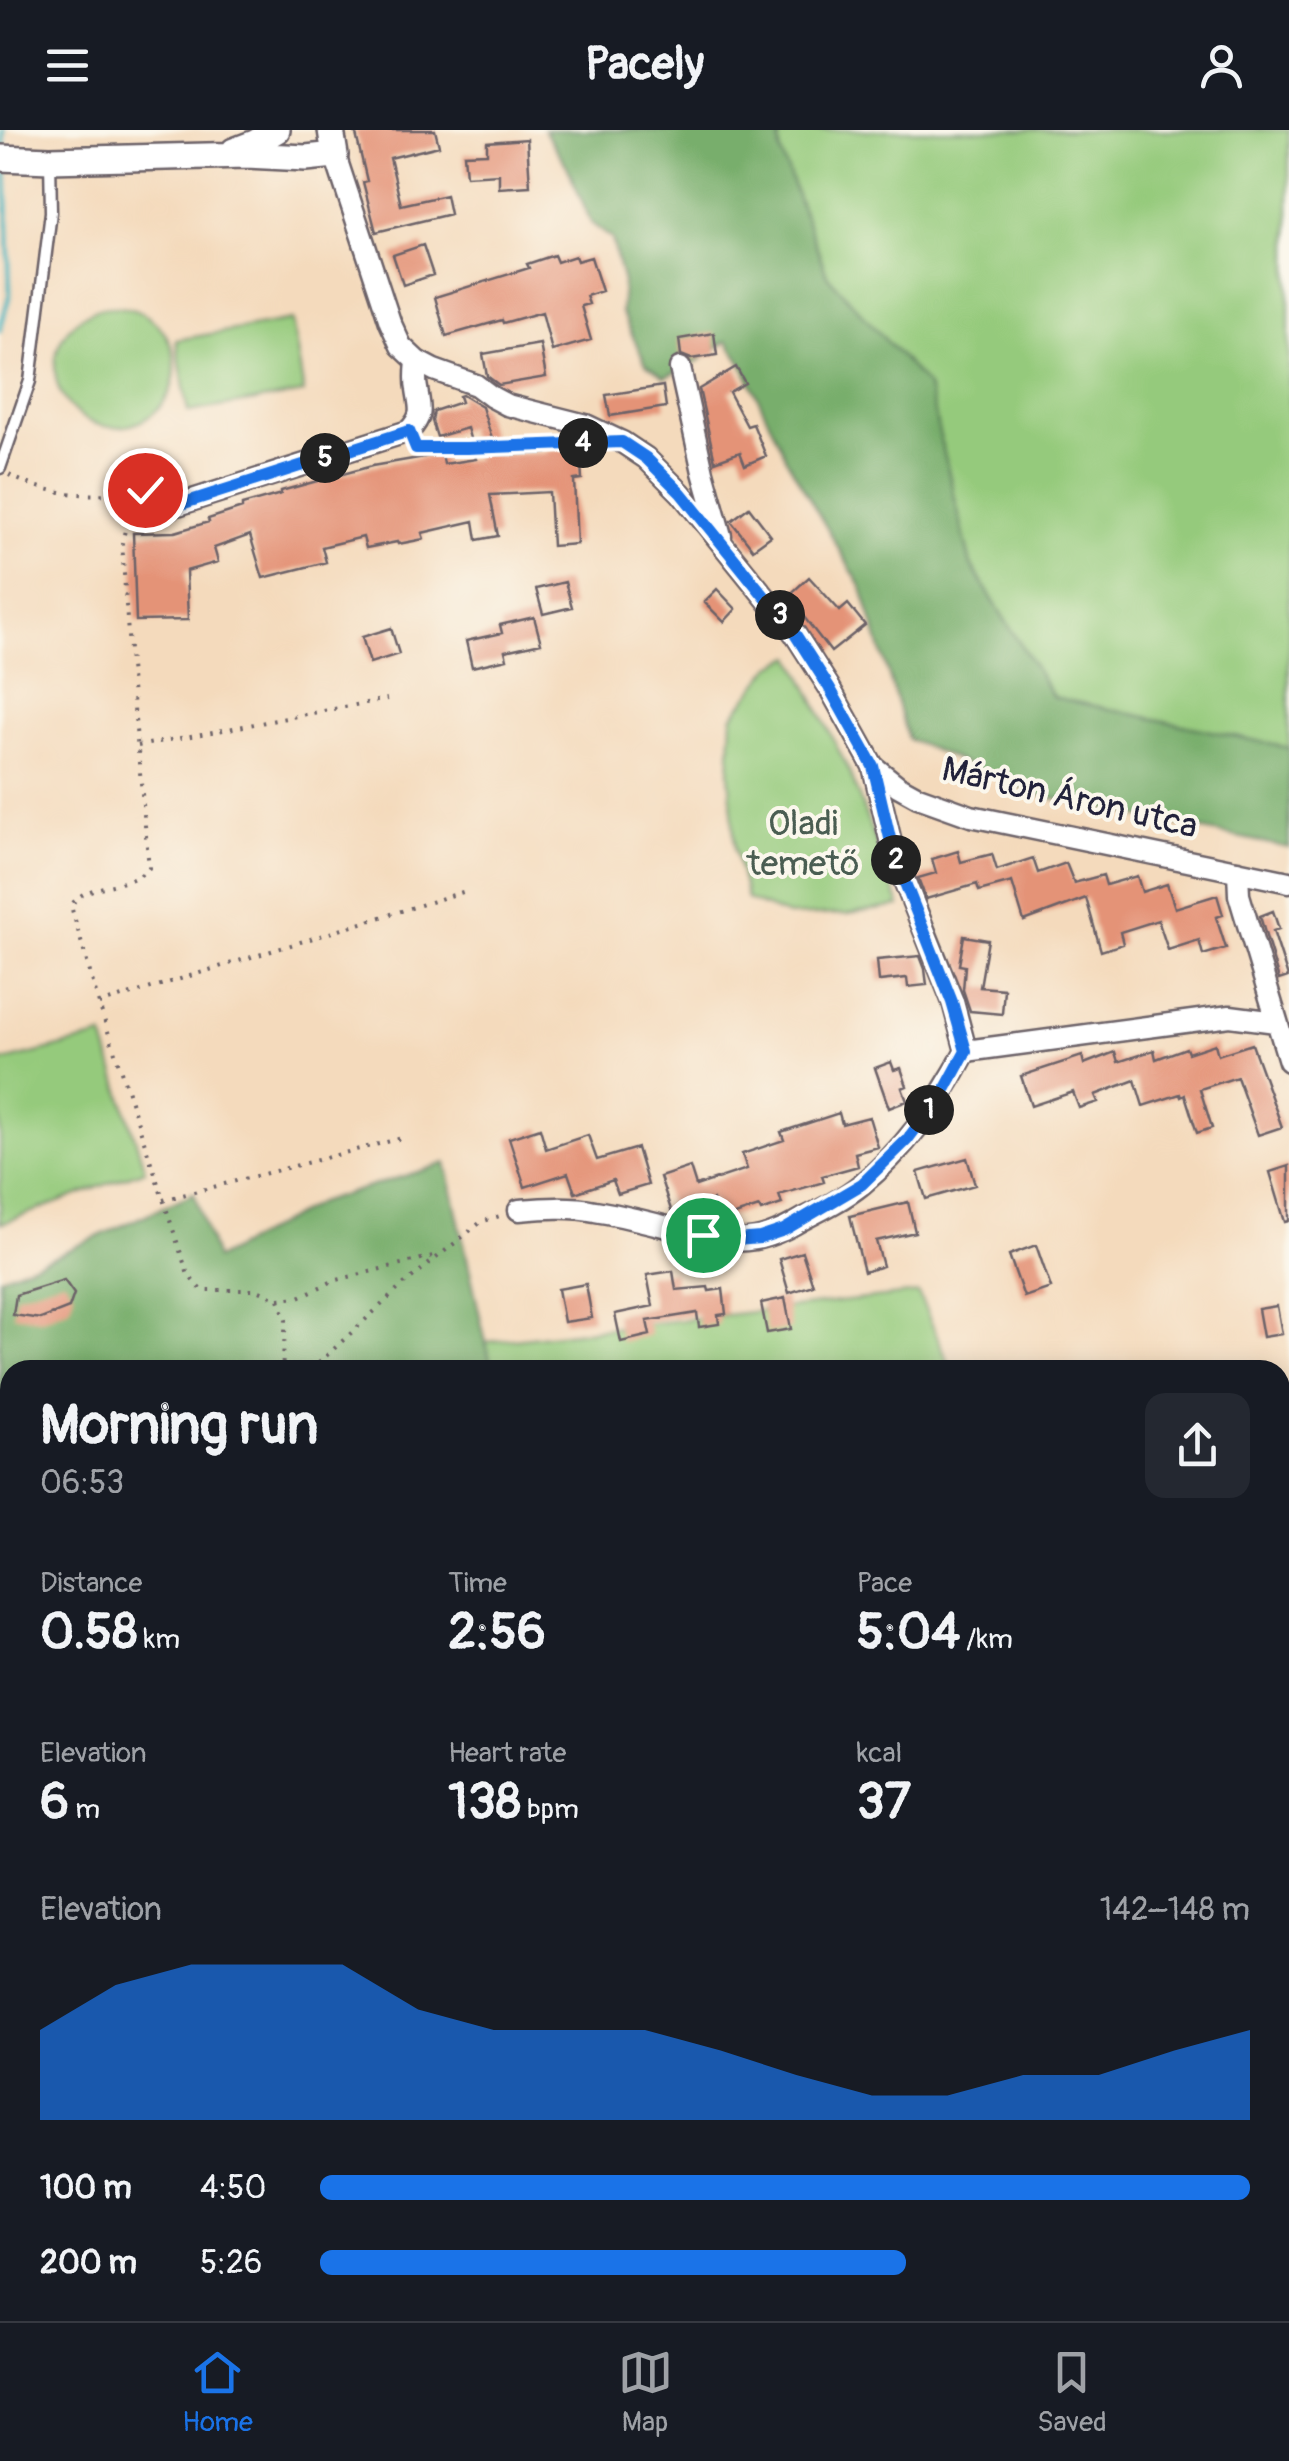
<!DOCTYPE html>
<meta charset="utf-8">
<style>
:root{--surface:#171b24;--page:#242831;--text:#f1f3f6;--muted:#9ea1a6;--line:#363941;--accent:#1a73e8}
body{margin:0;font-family:Pangolin,sans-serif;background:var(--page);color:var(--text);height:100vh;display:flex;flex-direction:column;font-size:38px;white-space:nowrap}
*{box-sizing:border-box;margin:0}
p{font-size:32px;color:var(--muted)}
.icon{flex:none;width:55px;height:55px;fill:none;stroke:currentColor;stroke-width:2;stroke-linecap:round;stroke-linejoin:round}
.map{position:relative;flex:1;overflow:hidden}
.details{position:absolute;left:0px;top:1230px;width:1290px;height:962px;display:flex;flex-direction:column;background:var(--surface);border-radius:30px 30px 0 0;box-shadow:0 5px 25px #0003}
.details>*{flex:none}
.pin{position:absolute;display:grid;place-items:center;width:85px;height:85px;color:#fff;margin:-42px;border:5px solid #fff;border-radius:50%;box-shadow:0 2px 10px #0007}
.km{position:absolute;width:50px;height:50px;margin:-25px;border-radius:50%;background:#222;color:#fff;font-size:28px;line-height:50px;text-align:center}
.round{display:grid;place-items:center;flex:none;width:105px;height:105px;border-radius:20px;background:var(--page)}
.overview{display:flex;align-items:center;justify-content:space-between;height:170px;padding:0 40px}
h1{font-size:55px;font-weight:700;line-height:75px}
.figures{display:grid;grid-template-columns:repeat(3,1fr);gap:15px;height:170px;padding:10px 40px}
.figures div{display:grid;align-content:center}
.figures b{font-size:50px;font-weight:700}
.figures small{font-size:28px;font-weight:400}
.figures p{font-size:28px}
.chart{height:280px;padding:20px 40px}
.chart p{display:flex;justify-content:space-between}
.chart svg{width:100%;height:180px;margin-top:10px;fill:var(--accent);opacity:.7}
ul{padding:0 40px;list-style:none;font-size:32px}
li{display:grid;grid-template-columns:160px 120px 1fr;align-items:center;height:75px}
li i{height:25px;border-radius:12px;background:var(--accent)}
header{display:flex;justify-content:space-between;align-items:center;height:130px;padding:0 40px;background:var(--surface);font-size:45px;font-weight:700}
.tabs{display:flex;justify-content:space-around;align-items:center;height:140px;border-top:2px solid var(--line);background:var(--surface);font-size:28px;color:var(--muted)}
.tabs a{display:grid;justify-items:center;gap:5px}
.tabs .active{color:var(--accent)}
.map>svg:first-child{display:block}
.green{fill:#95ca7c;stroke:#5c765c;stroke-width:2.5}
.forest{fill:#78ae6c;stroke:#4d6854;stroke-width:2.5}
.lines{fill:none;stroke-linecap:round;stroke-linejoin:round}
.stream{stroke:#40b0ba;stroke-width:5}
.building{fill:#e49377}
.service-casing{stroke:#6c6268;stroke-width:15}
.minor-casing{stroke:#6c6268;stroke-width:25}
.tertiary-casing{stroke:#6c6268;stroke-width:30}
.path{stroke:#6c6268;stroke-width:4;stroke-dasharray:2.5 8;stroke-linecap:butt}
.service{stroke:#fff;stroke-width:10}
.minor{stroke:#fff;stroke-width:20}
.tertiary{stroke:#fff;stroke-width:25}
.route-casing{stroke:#fff;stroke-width:20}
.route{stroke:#1a73e8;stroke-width:12}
.labels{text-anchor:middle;stroke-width:8;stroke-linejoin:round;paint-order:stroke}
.street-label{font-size:35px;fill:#22223b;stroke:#fbf7ec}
.park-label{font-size:35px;fill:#4a5d52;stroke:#fbf7ec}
</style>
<header><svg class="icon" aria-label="menu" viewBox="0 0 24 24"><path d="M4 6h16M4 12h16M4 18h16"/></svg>Pacely<svg class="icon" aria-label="person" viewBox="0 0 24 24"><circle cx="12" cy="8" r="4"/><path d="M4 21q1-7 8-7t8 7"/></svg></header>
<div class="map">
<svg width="1289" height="2191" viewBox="0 0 1289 2191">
<rect width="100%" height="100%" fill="#fbf7ec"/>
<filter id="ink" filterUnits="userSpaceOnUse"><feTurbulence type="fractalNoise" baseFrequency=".01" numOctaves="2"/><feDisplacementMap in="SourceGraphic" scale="20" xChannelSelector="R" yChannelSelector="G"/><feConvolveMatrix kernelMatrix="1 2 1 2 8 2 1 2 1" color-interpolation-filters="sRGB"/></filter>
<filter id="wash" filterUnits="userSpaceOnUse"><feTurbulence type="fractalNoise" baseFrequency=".0048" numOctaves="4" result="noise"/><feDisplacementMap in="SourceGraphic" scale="40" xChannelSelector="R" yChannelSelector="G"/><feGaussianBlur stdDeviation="2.25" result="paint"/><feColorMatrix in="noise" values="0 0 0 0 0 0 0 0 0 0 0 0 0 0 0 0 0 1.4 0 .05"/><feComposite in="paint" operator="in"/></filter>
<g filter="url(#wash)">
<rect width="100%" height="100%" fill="#f4dabc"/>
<path class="green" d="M 779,0 L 1289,0 L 1289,618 L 1053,567 L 971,435 L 928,257 L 827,145 L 780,20 Z
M55 237a60 60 0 1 1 120 0a60 60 0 1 1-120 0Z
M 292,190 L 304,263 L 188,282 L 176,210 Z
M 792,526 L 850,643 L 900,776 L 848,784 L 788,786 L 747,769 L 735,720 L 729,643 L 732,587 L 771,537 Z
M 103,906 L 145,1040 L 0,1094 L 0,932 Z
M 918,1163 L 952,1240 L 492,1240 L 486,1212 Z
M 1280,1506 L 1289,1506 L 1289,2191 L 778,2191 L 772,2183 L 1280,2182 Z"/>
<path class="forest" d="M 544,0 L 779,0 L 780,20 L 827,145 L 928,257 L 971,435 L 1053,567 L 1289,618 L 1289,718 L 1039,665 L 908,609 L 862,458 L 787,330 L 742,233 L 727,211 L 691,236 L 665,247 L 646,234 L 621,182 L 623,153 L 612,109 L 591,93 L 567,36 Z
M 446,1033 L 492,1240 L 10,1240 L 10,2182 L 772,2182 L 778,2191 L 0,2191 L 0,1147 L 55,1126 L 194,1063 L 216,1129 L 318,1073 Z"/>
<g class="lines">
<path class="stream" d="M 3,0 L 4,18
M 0,200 L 10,163 L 6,34"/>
</g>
<g id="blocks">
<path class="building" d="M 355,0 L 435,0 L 439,16 L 390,28 L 401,75 L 446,65 L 450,84 L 376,102 L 363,52 L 367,51 Z
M 527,9 L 530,56 L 499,58 L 499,44 L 466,46 L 464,24 L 487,23 L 487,12 Z
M 423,115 L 433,145 L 403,155 L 393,125 Z
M 554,125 L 557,132 L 575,126 L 577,131 L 591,127 L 602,161 L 586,166 L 589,174 L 581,176 L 591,210 L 552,221 L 542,182 L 503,193 L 502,190 L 446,206 L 435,167 L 529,138 L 527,134 Z
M 714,203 L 717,225 L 691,229 L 681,225 L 679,209 Z
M 540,214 L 546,247 L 499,255 L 487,246 L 483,224 Z
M 736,237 L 745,253 L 729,262 L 747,296 L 753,294 L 766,326 L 745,335 L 740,322 L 715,331 L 699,259 Z
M 663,256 L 666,277 L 610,286 L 606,265 Z
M 462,265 L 482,277 L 497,325 L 547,323 L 547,320 L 580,318 L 582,349 L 574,350 L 577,414 L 552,416 L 549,362 L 490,365 L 498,406 L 477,410 L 474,391 L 422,403 L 424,409 L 398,414 L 397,412 L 366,418 L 363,407 L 322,417 L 326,432 L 263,448 L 250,405 L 214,418 L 218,432 L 186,441 L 188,490 L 136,491 L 133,403 L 175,402 L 209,392 L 208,389 L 242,378 L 242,375 L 281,364 L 281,361 L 372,336 L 442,324 L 444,334 L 476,329 L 467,298 L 437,307 L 432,291 L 434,281 L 461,272 L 459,266 Z
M 749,377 L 771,406 L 753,419 L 731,391 Z
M 809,447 L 840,481 L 848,474 L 865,495 L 831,522 L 804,487 L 802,488 L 785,469 Z
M 565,452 L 572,477 L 543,484 L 536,459 Z
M 717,459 L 736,479 L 724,492 L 704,472 Z
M 534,487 L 541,513 L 505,521 L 507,529 L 472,537 L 466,511 L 502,503 L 500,495 Z
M 391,498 L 399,524 L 370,533 L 362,507 Z
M 958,721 L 961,732 L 992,724 L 997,740 L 1033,728 L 1038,743 L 1066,733 L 1074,753 L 1103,745 L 1106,755 L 1137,746 L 1142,762 L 1167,754 L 1175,778 L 1217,765 L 1223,785 L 1216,787 L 1226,818 L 1203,825 L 1199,810 L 1168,820 L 1158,790 L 1120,802 L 1123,814 L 1101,821 L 1086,768 L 1024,791 L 1012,752 L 979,761 L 977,754 L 926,769 L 918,748 L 936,743 L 932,729 Z
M 1273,781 L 1279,799 L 1273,801 L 1288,847 L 1279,850 L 1260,786 Z
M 964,806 L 988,810 L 980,857 L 1004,859 L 1002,884 L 970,881 L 963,860 L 965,836 L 959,835 Z
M 920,826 L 925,839 L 927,855 L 908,857 L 907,848 L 879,851 L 877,830 Z
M 1215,914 L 1218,925 L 1252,914 L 1282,997 L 1258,1005 L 1237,947 L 1200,959 L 1212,998 L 1197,1003 L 1185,965 L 1181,967 L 1180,964 L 1143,976 L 1135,950 L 1095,965 L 1098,972 L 1079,978 L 1073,962 L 1031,976 L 1021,946 L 1082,926 L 1084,934 L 1115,922 L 1118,932 L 1154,920 L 1156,929 L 1186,918 L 1188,923 Z
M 891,932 L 894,940 L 901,938 L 907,956 L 902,958 L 907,971 L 889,978 L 875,938 Z
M 839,983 L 842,994 L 869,987 L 878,1017 L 855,1023 L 858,1036 L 822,1046 L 824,1052 L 779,1065 L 782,1074 L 761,1081 L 759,1077 L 720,1090 L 713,1070 L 672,1083 L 660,1047 L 690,1037 L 696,1056 L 747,1039 L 742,1024 L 784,1010 L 781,1002 Z
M 540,998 L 546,1019 L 588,1005 L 597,1030 L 637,1018 L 648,1055 L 618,1064 L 613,1050 L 575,1063 L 568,1043 L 525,1057 L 509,1008 Z
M 967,1028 L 975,1055 L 926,1069 L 918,1042 Z
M 1289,1036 L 1289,1091 L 1285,1092 L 1270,1042 Z
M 908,1072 L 915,1102 L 876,1111 L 883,1136 L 864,1142 L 850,1086 Z
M 1036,1115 L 1051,1158 L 1024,1167 L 1009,1125 Z
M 802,1122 L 813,1155 L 789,1163 L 779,1129 Z
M 673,1141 L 676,1160 L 708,1157 L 709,1161 L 723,1159 L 726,1184 L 718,1185 L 719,1194 L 699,1197 L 697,1183 L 647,1191 L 650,1205 L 621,1212 L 615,1184 L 653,1176 L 647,1145 Z
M 64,1150 L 74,1164 L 69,1178 L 41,1189 L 13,1185 L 16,1165 Z
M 586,1154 L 592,1188 L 564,1192 L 558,1159 Z
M 785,1168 L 791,1199 L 767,1203 L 761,1173 Z
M 1277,1176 L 1282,1204 L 1263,1207 L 1258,1179 Z"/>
</g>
</g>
<g filter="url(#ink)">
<use href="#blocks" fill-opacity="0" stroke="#6c6268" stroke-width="2.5"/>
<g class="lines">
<defs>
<path id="service" d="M 0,338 L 30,251 L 51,82 L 50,30"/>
<path id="minor" d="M 335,25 L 390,192 L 401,216 L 417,231 L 434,240 L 476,255 L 492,267 L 507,275 L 586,295 L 622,312 L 646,328 L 681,363 L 795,504 L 829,557 L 873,636 L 898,656 L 918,667 L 971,686 L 1289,752
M 680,238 L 703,342 L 721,406
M 149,384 L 409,301 C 424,284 420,280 417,259 C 415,250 416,241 417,231
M 1238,741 L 1239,765 L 1289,931
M 966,921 L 1230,886 L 1276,892
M 519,1080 C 544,1078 570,1076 595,1081 C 641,1088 685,1104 731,1110 C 757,1113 781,1102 803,1089 C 823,1079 845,1068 862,1054 C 905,1019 940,970 966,921 L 953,872 L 894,725 L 873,636
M 1280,1317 L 1289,1317
M 1280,1527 L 1289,1526"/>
<path id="tertiary" d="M 234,21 L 255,13 L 277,0
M 0,28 L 50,30 L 246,25 L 306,28 L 335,25 L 331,0"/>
</defs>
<use href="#service" class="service-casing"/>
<use href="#minor" class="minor-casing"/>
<use href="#tertiary" class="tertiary-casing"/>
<path class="path" d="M 418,318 L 466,318 L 578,314
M 9,345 C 53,368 97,367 145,360 L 146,365
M 132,395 L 125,400 L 122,413 L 130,536 L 149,738 C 127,761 85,751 71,776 L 99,874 L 188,1145 L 201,1160 L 257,1160 L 279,1169 L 286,1190 L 282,1240
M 138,616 L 387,569
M 99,874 L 466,761
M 163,1070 L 402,1008
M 279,1169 L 299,1167 L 333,1151 L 437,1125
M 311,1240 L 404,1154 L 481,1092 L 500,1086
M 0,1418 L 10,1409
M 0,2132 L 10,2143
M 44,2182 L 46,2191
M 527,2182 L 531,2191
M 803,2182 L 809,2191"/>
<use href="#service" class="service"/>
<use href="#minor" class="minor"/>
<use href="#tertiary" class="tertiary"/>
</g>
</g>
<g class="lines" filter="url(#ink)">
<defs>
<path id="route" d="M 145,360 L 150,384 L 409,301 L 416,318 L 466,318 L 622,312 L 646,328 L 681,363 L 795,504 L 829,557 L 873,636 L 894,725 L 952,872 L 966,921 L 946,958 L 907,1010 L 862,1054 L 784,1100 L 760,1108 L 736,1110 L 703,1105"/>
</defs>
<use href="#route" class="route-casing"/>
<use href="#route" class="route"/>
</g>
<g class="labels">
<g class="street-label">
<text transform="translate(1070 667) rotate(13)" y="12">Márton Áron utca</text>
</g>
<g class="park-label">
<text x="803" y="705">Oladi<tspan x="803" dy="40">temető</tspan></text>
</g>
</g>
</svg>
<div class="pin" style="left:703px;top:1105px;background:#1e9e55"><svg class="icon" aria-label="arrive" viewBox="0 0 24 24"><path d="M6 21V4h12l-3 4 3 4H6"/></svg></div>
<div class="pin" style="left:145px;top:360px;background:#d93025"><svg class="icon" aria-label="check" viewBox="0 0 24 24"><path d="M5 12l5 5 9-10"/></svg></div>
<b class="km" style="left:929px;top:980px">1</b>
<b class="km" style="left:896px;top:730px">2</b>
<b class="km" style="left:780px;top:485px">3</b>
<b class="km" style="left:583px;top:313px">4</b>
<b class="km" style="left:325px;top:328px">5</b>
<section class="details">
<div class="overview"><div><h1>Morning run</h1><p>06:53</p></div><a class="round"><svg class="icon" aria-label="share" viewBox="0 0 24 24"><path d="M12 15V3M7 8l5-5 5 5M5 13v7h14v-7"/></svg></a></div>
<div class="figures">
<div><p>Distance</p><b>0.58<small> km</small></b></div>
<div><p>Time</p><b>2:56</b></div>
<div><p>Pace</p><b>5:04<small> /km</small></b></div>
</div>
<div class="figures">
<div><p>Elevation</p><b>6<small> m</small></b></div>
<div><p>Heart rate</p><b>138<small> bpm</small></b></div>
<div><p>kcal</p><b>37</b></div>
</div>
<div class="chart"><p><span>Elevation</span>142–148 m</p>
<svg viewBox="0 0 160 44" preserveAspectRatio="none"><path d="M0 44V22L10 11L20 6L30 6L40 6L50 17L60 22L70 22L80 22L90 27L100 33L110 38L120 38L130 33L140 33L150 27L160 22V44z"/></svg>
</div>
<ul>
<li><b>100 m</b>4:50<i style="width:100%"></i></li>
<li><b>200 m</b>5:26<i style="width:63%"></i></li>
</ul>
</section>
</div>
<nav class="tabs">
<a class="active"><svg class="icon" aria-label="home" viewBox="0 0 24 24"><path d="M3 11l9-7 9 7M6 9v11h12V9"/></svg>Home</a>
<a><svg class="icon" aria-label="map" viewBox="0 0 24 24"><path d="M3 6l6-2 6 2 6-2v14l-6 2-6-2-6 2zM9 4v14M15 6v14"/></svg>Map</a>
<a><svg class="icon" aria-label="saved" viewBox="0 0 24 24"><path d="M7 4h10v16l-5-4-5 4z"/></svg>Saved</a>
</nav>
